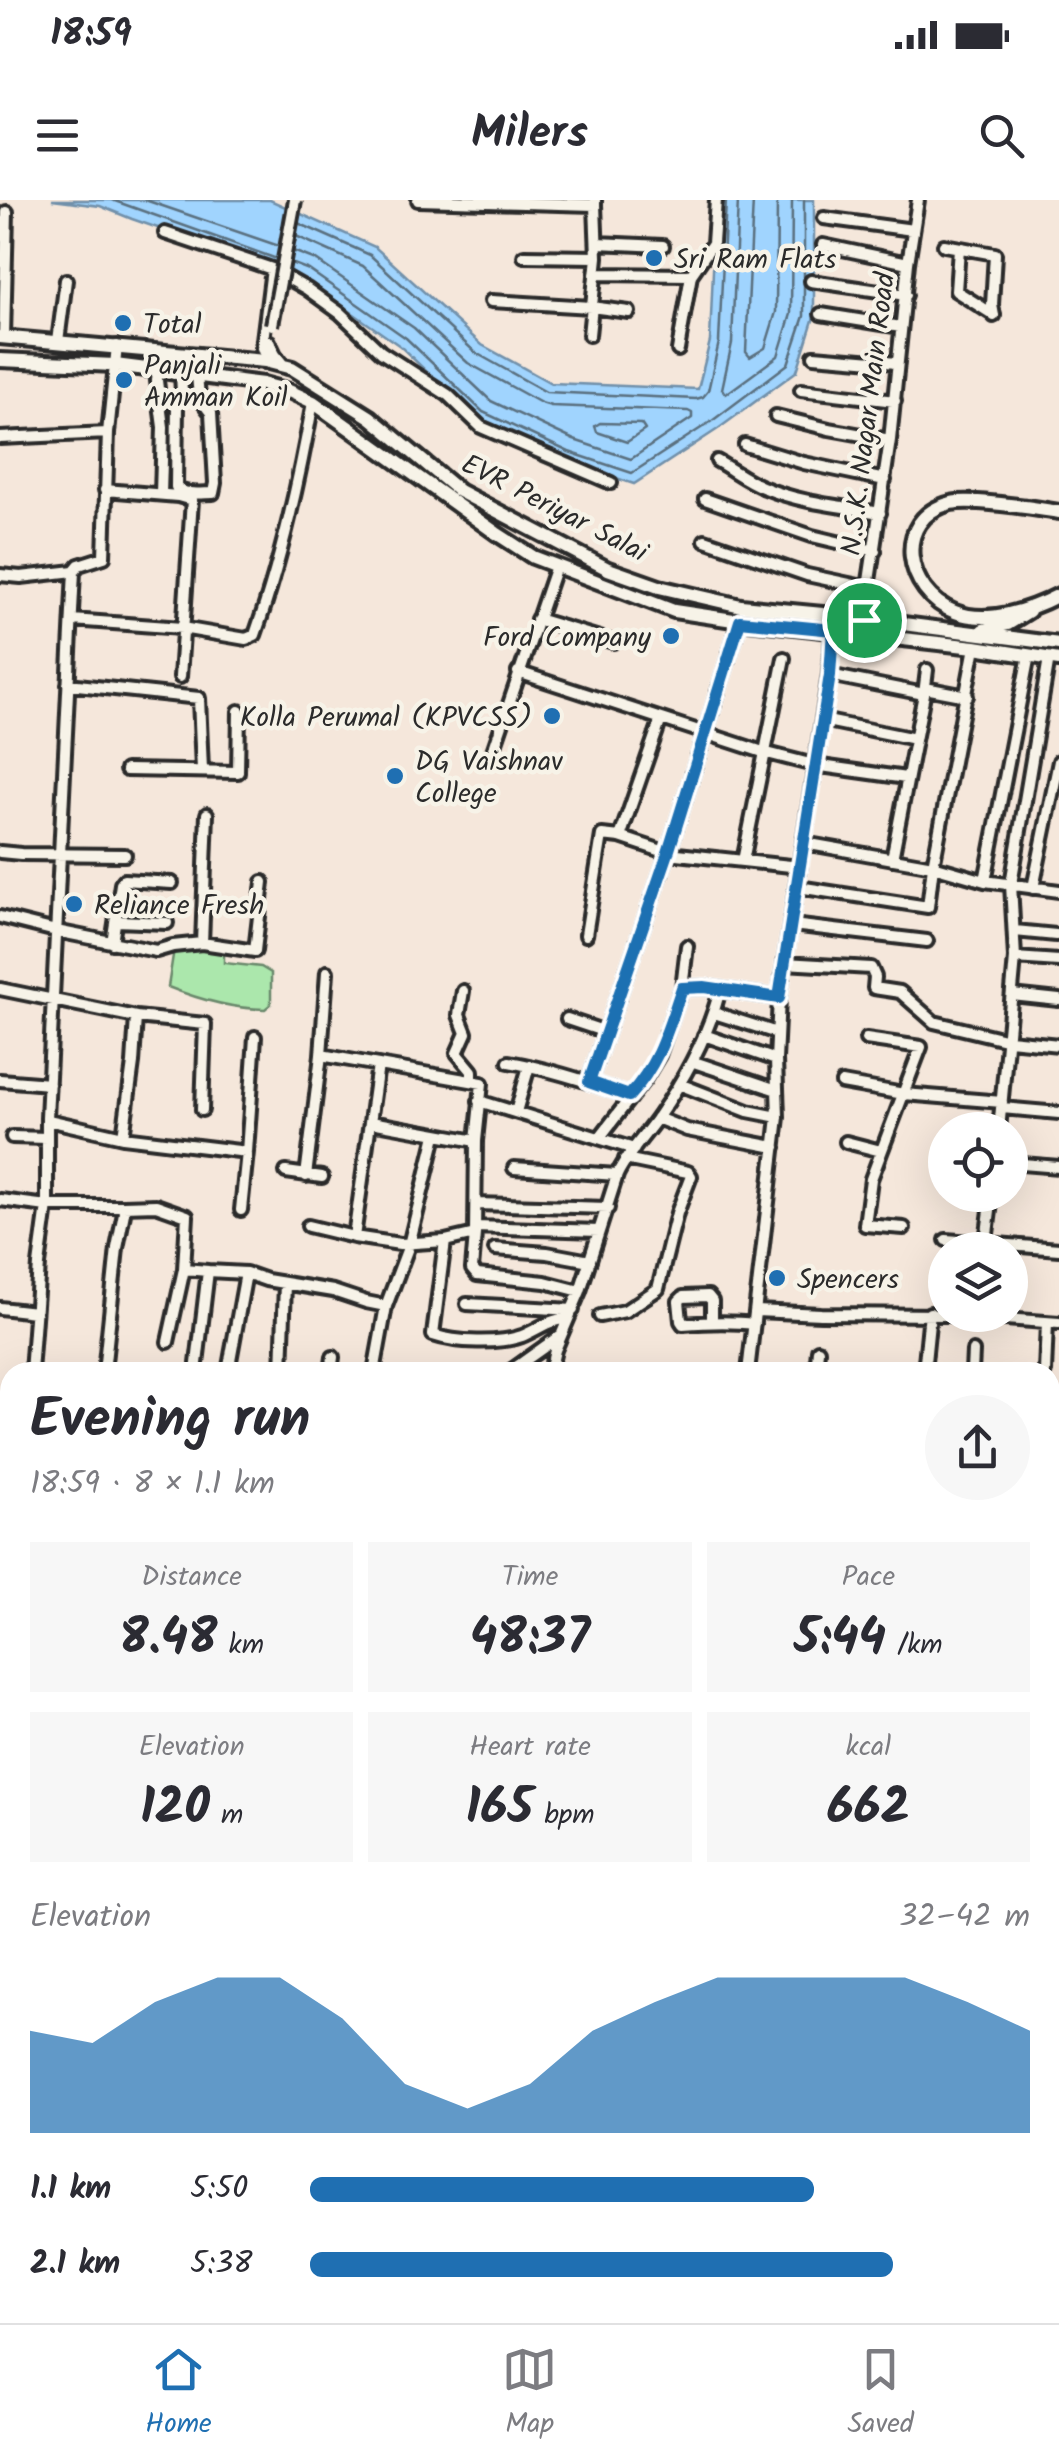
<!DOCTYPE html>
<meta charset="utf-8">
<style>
:root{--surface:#fff;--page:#f7f7f7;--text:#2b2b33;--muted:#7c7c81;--line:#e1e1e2;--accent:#1f6fb2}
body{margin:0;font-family:Kalam,sans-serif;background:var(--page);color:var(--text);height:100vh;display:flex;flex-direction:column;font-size:38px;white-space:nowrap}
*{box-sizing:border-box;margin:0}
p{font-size:32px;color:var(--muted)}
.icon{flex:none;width:55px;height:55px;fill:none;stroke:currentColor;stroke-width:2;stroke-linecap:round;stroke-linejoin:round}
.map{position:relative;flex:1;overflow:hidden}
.details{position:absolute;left:0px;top:1162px;width:1060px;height:962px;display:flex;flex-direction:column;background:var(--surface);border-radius:30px 30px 0 0;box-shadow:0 10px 40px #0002}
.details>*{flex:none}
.tools{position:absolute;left:928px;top:912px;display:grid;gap:20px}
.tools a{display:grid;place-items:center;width:100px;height:100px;border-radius:50%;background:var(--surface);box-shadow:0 10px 40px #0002;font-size:50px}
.pin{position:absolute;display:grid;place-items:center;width:85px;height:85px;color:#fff;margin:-42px;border:5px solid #fff;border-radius:50%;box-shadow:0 2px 10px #0007}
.round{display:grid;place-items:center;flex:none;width:105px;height:105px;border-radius:52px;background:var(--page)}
.head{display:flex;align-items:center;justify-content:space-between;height:170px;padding:0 30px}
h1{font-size:55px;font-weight:700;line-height:75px}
.metrics{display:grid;grid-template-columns:repeat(3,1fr);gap:15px;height:170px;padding:10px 30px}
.metrics div{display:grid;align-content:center;border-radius:0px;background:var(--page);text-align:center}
.metrics b{font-size:50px;font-weight:700}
.metrics small{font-size:28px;font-weight:400}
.metrics p{font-size:28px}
.chart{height:280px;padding:20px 30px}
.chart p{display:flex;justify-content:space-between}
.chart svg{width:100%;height:180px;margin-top:10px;fill:var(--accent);opacity:.7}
ul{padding:0 30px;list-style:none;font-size:32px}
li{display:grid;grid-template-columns:160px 120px 1fr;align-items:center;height:75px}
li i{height:25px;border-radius:12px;background:var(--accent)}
.status{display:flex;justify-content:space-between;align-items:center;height:70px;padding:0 50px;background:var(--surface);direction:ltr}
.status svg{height:28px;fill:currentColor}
header{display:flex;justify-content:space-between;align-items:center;height:130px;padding:0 30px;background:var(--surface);font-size:45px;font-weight:700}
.tabs{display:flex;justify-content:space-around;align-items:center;height:140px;border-top:2px solid var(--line);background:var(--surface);font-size:28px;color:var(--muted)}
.tabs a{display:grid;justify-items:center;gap:5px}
.tabs .active{color:var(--accent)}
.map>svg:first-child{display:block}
.green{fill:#abe7ac;stroke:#6b896c;stroke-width:2.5}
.water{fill:#a0d4fe;stroke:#7190aa;stroke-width:2.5}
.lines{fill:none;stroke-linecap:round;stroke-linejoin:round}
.shore{stroke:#5a6f7f;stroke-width:2.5}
.canal{stroke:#a0d4fe;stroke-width:9}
.minor-casing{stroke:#2b2b2b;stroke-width:18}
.major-casing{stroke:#2b2b2b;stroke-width:20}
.minor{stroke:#f7f3e8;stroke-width:10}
.major{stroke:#f7f3e8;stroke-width:12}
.rail{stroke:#2b2b2b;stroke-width:2.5}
.minor-bridge-casing{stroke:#2b2b2b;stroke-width:18;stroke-linecap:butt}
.minor-bridge{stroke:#f7f3e8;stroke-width:10}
.route-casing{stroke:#fff;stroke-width:20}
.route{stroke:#1f6fb2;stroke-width:12}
.poi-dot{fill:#1f6fb2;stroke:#f7f3e8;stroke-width:4}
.labels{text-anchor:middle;stroke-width:9;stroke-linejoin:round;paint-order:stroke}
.poi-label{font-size:28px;fill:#2b2b2b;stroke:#f7f3e8;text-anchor:start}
.street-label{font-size:28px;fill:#2b2b2b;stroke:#f7f3e8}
</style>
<div class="status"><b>18:59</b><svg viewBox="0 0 49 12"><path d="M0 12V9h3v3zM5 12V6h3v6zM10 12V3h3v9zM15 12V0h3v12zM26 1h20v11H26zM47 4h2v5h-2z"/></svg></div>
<header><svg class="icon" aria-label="menu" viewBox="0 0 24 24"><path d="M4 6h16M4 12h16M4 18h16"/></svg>Milers<svg class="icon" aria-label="search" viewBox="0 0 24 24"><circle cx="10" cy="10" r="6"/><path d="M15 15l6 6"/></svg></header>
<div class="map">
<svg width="1059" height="2123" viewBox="0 0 1059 2123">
<rect width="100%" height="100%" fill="#f5e7db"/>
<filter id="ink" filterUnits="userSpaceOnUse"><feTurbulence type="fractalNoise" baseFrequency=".01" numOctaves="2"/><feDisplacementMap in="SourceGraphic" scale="20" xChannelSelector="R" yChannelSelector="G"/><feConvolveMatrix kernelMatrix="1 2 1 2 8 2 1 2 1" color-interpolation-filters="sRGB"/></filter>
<g filter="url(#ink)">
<path class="green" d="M 201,745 L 224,750 L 224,763 L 261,767 L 271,773 L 271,804 L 265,809 C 232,809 198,799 168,787 L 174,749 Z"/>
<path class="water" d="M 52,0 L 270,0 L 375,47 L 482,145 L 551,183 L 698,189 L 710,141 L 716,0 L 814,0 L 814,117 L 797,171 L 718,229 L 634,284 L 566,261 L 477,220 L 400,146 L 304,79 L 132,19 L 100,6 Z"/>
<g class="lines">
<path class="shore" d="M 112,0 L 277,59
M 145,0 L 279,46
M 738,0 L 732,143 L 722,189 L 726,194 L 778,156 L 791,114 L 792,0
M 753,0 L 746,152 L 750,157 L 765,148 L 776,112 L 777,0
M 298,23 L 370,55 L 476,153 L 546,192 L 696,199 L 703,197 L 708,191 L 719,142 L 726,0
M 293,51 L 316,60 L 414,128 L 491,201 L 574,240 L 631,259 L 692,218 L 692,213 L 688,211 L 551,206 L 541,203 L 468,163 L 363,66 L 296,36
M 291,63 L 309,70 L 406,138 L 483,212 L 569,252 L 632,273 L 712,221 L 788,164 L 804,116 L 804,0
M 600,223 L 641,224 L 645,230 L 627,242 L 597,232 L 595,226 Z"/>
<path class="canal" d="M 1050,1450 L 1059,1445
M 1050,1735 L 1059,1736"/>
<defs>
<path id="minor" d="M 418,0 L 595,5 L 595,0
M 824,18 L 913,30
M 165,33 L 272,69 L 262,148 L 266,154
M 597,43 L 663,46
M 823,45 L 908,63
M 944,45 L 995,54 L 992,105 L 994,116
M 959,48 L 956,91 L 994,115
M 524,56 L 597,57
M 272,69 L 307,89 L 340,113 L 381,152 L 448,195 L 481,227 L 611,283
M 595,74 L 691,75
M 811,81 L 906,95
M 491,101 L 591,107 L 629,112
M 821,114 L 901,127
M 589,135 L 597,57 L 595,5
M 4,137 L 7,12
M 58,141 L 66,80
M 678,150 L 691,75 L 713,43 L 716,0
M 814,156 L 897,163
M 158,168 L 157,181 L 163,227 L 161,294
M 181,173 L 182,193 L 177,205 L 176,287 C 184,296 201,293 213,293 L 215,283 L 211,213 L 199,197 L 197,175
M 801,190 L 895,201
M 776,216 L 829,229 L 890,240
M 0,238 L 108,233
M 745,245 L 804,263 L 885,280
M 717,261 C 733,270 748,282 765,288 C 801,303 841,306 880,313
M 105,290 L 178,296 L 192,300 L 180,477
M 705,299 L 812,336 L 875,351
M 705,340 L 807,375 L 868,388
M 0,375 L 21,377 L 74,371
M 537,419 L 613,442
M 72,420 L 182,428 L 246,439 L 255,435 C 282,359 299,281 313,202
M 864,433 L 868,388 L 890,240 L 908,63 L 918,0
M 518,472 L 763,552 L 814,565 L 906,578
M 829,475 L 924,494
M 68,484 L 199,498 L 202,570
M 925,488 L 967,496
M 822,520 L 915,539
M 490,560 L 556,366
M 126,570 L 238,572 L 239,511
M 620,637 L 661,519
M 804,643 L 933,666 L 985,681 L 1059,691
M 0,652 L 21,654 L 125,655
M 892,659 L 924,494 L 927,470
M 743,661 L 784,458
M 985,681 L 1029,455
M 798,687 L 928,707 L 933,666 L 975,447
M 1033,688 L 1059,561
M 0,717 L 56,731 L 156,751 L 173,746 L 202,743 L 255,751 L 263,682
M 116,721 L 167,723
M 792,725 L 927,741
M 1015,731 L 1056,735
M 586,735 L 602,635 L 620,637 L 668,653 L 800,667
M 112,743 L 121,684 L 124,680 L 172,683
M 202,743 L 207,614
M 1015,758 L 1059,761
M 784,763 L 871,768 L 875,777 L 874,788 L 900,792 L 934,822 L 1009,840 L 1059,845
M 682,788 L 687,746
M 0,789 L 136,817 L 133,863 L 123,937
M 463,791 L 459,815 L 466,833 L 457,853 L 472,871 L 472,881
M 1012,795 L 1059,800
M 714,813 L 777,833
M 136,817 L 205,824 L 202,910
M 567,819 L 606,832
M 704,835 L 776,860
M 866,839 L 921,847 L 871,979 L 865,1025 L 904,1028
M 321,855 L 482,883 L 476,941 L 475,1034 L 445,1041 L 433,1135 C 456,1143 499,1144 522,1136 C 537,1130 550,1119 566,1119
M 509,862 C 550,869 590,882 629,896
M 694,862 L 777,890
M 378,865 L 354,1037 L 400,1044 L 445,1041
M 0,880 L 49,884
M 589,882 L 668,653 L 740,421
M 842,883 L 904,894 L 1002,902
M 679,884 L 748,911 L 778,917
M 479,901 L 634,949
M 1002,908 L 1059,913
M 516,912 L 529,866
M 657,918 L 687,930 L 775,947
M 48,920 L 123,937 L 247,952
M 371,922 L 476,941
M 999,930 L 1015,758 L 1011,684 L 1049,458
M 12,937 L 47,938
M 600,937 L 644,880 L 659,855 L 682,788 L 704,787 L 779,798
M 846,942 L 881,951
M 1010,963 L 1059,967
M 514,968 L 617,975
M 286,972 L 322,977
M 306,976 L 321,855 L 327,772
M 0,1000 L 47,1006 L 123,1006 L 124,1013 L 117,1048 L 104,1172
M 476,1004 L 608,1008
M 123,1006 L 156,1005 L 187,1016 L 184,1069 L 208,1071
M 241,1010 L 247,952 L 255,837
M 308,1026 L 354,1037
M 476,1027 L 599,1031
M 475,1034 L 472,1069 L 477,1075 L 545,1082 L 580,1091
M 946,1040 L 1059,1049
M 495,1049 L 547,1053 L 590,1061
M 985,1049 L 992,995
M 467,1104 L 573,1110
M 0,1108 L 35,1112
M 756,1111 L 821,1114 L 945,1115
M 949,1115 L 1059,1123
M 600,1116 L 625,1111 L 658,1089 L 677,1013 L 691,976 L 688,972 L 625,959
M 712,1122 L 712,1101 L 708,1096 L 683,1097 L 679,1101 L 681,1121 L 683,1124 C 708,1122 730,1121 754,1124
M 168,1142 L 184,1069
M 31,1172 L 39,1065 L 47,1006 L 47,918 L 74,371 L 79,365 L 104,357 L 108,233 L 117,146
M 196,1172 L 208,1071 L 246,1073 L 266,1080 L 333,1091 L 366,1102 L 386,1106
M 228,1172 L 246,1073
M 282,1172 L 285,1083
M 331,1172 L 333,1157
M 374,1172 L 386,1106 L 409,1045 L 436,935
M 509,1172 L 561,1135
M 550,1172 L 555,1150 L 580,1091 L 617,975 C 627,954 644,937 658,917 C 685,878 708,837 720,790
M 748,1172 L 778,917 L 776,860 L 779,798 L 829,475 L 833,426
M 816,1172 L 818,1150
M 924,1172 L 930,1113
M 972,1172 L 973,1151
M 1045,1172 L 1047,1123
M 1050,1256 L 1059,1255
M 1050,1295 L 1059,1291
M 0,1302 L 4,1261
M 1050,1321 L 1059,1321
M 1050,1409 L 1059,1408
M 0,1434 L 2,1469 L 0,1506
M 1050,1563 L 1058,1486
M 1050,1623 L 1059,1623
M 1050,1675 L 1059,1675
M 0,1687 L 10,1689
M 1050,1802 L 1059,1802
M 10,1827 L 6,1835 L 10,1837
M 1050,1871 L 1059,1871
M 0,1873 L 10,1878
M 1050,1920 L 1059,1920
M 0,1924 L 10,1927
M 0,1959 L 10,1961
M 1050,1972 L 1059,1973
M 0,1988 L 4,1989
M 1050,2048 L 1059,2051
M 0,2110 L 10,2083
M 1050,2113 L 1059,2116
M 51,2115 L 74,2123
M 214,2115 L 230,2123
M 331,2115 L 341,2119 L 343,2115
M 504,2115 L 525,2123
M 625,2115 L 625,2123
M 32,2123 L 36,2115
M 140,2123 L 145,2115
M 822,2123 L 828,2118 L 828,2115"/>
<path id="major" d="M 0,137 L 265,161 L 292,168 L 370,217 L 459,291 L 608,369 L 659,387 L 741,406 L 833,415 L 1059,444
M 268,142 L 274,155 L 282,165
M 0,160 L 115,165 L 263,184 L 289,191 L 313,202 L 496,333 L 533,357 L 674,411 L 740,421 L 975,447 L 1059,460
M 1059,312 C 1034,308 973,298 951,303 C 891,318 905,393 955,412 C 987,425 1030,410 1059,395
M 983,430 L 1008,424 L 1029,411
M 0,1552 L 10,1562
M 0,1597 L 10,1609
M 243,2115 L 243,2123
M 264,2115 L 265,2123"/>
</defs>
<use href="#minor" class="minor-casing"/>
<use href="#major" class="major-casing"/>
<use href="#minor" class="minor"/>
<use href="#major" class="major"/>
<path class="rail" d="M 0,1576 L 10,1587
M 250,2115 L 251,2123"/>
<defs>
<path id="minor-bridge" d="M 272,125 L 295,0"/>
</defs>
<use href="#minor-bridge" class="minor-bridge-casing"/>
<use href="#minor-bridge" class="minor-bridge"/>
</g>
</g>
<g class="lines" filter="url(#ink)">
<defs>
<path id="route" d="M 864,420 L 864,433 L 833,430 L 830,475 L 779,798 L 704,787 L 682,788 C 667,831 660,862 629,896 L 589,882 L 668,653 L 740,421 L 833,430 L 833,415 L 864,420"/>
</defs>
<use href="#route" class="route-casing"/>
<use href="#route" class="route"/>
</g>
<g class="poi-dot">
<circle cx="654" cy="58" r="10"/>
<circle cx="123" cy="123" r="10"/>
<circle cx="124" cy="180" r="10"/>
<circle cx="671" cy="436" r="10"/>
<circle cx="552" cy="516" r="10"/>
<circle cx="395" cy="576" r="10"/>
<circle cx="74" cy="704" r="10"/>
<circle cx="777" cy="1078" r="10"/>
</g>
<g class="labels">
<g class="poi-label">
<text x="674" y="68">Sri Ram Flats</text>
<text x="143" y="133">Total</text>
<text x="144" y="174">Panjali<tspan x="144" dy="32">Amman Koil</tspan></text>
<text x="651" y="446" text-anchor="end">Ford Company</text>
<text x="532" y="526" text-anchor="end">Kolla Perumal (KPVCSS)</text>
<text x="415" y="570">DG Vaishnav<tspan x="415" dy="32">College</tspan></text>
<text x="94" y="714">Reliance Fresh</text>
<text x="797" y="1088">Spencers</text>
</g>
<g class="street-label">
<text transform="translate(867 214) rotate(-83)" y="10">N.S.K. Nagar Main Road</text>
<text transform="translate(555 307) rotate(27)" y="10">EVR Periyar Salai</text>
</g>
</g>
</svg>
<div class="tools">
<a><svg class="icon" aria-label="locate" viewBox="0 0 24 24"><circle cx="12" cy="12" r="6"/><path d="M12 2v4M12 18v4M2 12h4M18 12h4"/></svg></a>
<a><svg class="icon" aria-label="layers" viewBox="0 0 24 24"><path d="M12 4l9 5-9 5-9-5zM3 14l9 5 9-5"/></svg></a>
</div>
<div class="pin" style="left:864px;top:420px;background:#1e9e55"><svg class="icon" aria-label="arrive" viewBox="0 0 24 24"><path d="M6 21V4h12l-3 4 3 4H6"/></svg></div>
<section class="details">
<div class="head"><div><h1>Evening run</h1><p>18:59 · 8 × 1.1 km</p></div><a class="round"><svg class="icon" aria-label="share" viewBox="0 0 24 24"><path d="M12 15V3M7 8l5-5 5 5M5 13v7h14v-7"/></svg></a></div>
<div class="metrics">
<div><p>Distance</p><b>8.48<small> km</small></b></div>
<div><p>Time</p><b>48:37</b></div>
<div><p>Pace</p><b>5:44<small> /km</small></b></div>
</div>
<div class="metrics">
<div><p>Elevation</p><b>120<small> m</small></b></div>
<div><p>Heart rate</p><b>165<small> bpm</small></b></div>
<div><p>kcal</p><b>662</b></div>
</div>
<div class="chart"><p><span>Elevation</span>32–42 m</p>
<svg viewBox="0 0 160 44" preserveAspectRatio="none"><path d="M0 44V19L10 22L20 12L30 6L40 6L50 16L60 32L70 38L80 32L90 19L100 12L110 6L120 6L130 6L140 6L150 12L160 19V44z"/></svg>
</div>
<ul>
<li><b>1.1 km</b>5:50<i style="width:70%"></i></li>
<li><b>2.1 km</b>5:38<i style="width:81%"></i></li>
</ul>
</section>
</div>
<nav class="tabs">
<a class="active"><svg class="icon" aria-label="home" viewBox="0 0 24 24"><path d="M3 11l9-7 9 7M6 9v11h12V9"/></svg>Home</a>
<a><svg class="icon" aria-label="map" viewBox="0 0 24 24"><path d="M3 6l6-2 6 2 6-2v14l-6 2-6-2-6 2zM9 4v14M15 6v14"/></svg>Map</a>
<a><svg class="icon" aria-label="saved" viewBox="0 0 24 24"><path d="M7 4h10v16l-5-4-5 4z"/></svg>Saved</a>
</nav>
